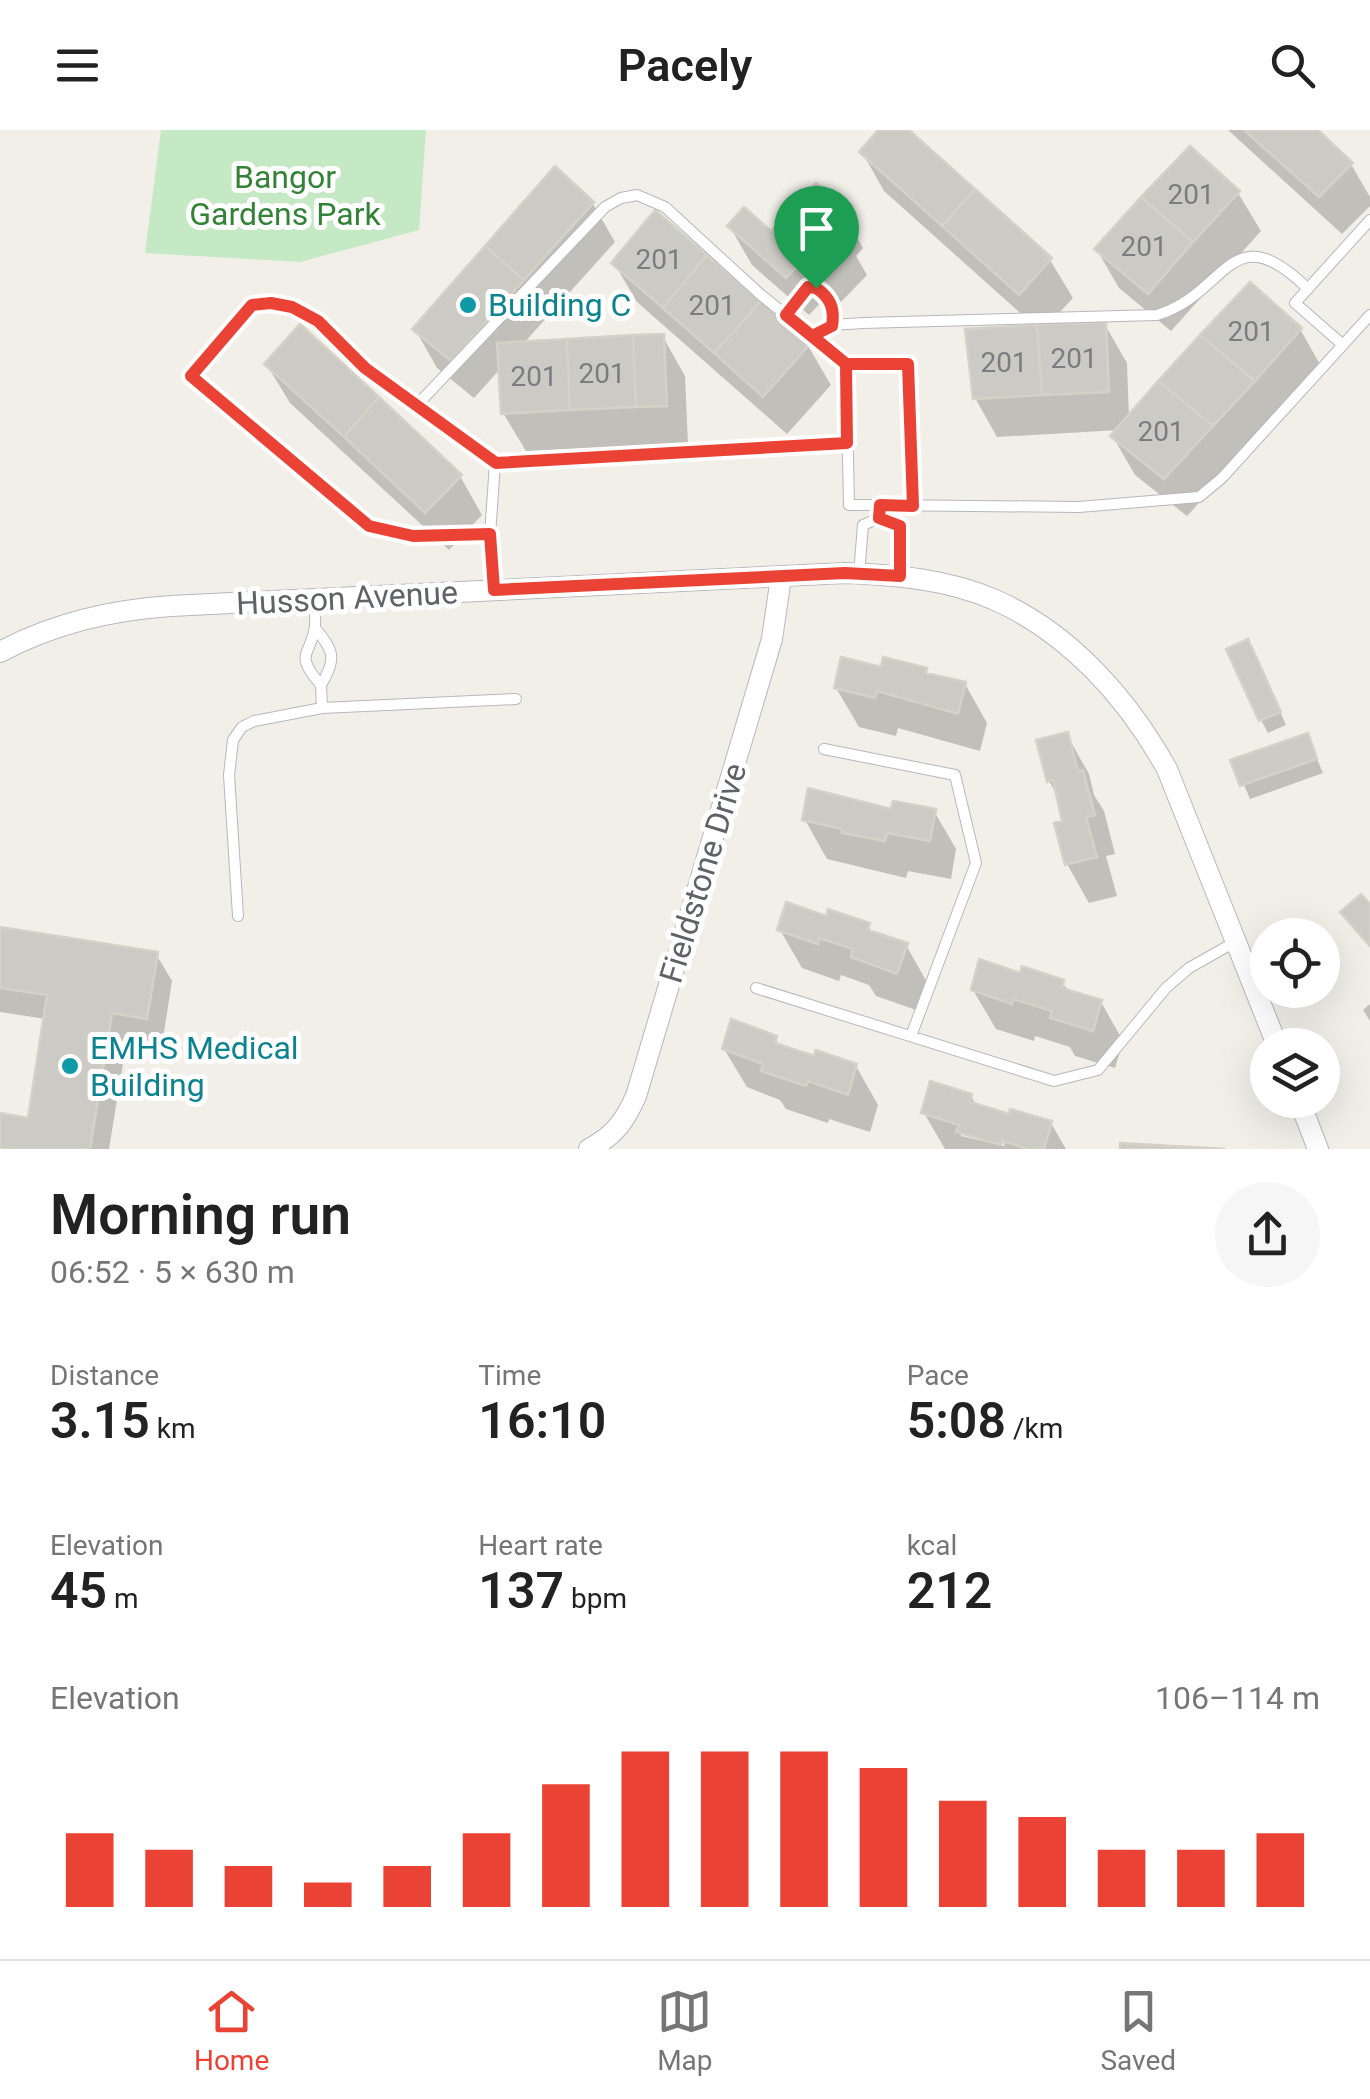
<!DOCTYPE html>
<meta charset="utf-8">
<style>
:root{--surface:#fff;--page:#f6f6f6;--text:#222;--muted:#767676;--line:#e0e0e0;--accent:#ea4335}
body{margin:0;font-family:Roboto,sans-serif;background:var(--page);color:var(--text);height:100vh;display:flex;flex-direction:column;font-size:38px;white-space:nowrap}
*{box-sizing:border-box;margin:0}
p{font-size:32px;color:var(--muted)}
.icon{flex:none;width:55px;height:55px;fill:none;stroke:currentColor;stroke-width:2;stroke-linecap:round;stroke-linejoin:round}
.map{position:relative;height:1019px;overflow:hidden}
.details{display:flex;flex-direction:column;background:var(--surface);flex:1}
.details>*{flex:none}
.tools{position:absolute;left:1250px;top:788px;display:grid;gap:20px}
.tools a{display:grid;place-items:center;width:90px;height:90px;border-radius:50%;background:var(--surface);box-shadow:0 10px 40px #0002;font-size:50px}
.pin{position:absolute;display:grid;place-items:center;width:85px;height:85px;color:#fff;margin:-102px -42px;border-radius:50% 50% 50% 0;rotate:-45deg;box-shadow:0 0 10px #0007}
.pin .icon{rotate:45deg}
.round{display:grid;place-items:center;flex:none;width:105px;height:105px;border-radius:52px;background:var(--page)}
.overview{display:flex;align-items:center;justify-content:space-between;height:170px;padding:0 50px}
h1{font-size:55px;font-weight:600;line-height:75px}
.metrics{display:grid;grid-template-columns:repeat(3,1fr);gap:15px;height:170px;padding:10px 50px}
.metrics div{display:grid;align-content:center}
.metrics b{font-size:50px;font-weight:600}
.metrics small{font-size:28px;font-weight:400}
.metrics p{font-size:28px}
.chart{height:280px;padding:20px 50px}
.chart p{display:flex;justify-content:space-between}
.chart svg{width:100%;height:180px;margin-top:10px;stroke:var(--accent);stroke-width:6}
header{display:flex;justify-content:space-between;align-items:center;height:130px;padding:0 50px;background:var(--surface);font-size:45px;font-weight:600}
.menu{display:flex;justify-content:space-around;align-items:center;height:140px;border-top:2px solid var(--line);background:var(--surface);font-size:28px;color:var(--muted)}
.menu a{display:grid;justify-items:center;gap:5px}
.menu .on{color:var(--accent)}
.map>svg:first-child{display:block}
.green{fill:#c5e8c5}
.shadow{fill:#0003;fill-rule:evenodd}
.building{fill:#cccac5;stroke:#d6d1c6;stroke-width:2.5}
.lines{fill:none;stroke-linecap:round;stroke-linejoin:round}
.lane-casing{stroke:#b5b8bc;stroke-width:12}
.street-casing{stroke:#b5b8bc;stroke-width:22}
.lane{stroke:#fff;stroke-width:10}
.street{stroke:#fff;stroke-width:20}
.route-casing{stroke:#fff;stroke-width:20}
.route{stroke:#ea4335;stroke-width:12}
.culture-dot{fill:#0f9aa8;stroke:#fff;stroke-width:4}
.labels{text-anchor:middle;stroke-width:10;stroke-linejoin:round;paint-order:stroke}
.number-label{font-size:28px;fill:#7a7d7f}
.park-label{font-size:32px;fill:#348238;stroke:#fff}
.culture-label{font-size:32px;fill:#0d838f;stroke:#fff;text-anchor:start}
.street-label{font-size:32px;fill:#5f6368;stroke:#fff}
</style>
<header><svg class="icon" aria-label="menu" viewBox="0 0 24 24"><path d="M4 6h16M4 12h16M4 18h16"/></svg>Pacely<svg class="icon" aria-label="search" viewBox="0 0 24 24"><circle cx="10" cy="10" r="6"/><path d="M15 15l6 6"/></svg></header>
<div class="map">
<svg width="1370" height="1019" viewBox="0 0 1370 1019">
<rect width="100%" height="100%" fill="#f1efe8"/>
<path class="green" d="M 161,0 L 426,0 L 419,100 L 300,132 L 145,123 Z"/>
<path class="shadow" d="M 882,0 L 905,0 L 1050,130 L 1073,168 L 1046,197 L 1105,195 L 1127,233 L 1129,288 L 1300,199 L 1322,238 L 1187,386 L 1135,345 L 1113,307 L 1119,300 L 997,307 L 975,268 L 1037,198 L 884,61 L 862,22 Z
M 1228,0 L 1314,0 L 1351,34 L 1370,67 L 1370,76 L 1342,104 Z
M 1238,63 L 1261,101 L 1171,201 L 1119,158 L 1097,120 Z
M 593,74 L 615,112 L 523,214 L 663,207 L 685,246 L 688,314 L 526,321 L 503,283 L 501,238 L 474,268 L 437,238 L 415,199 Z
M 841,80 L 863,118 L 856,126 L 867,145 L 841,172 L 831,162 L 809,185 L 752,135 L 730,97 L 771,105 Z
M 655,83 L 808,216 L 831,255 L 787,304 L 637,172 L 614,133 Z
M 267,235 L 460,346 L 482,385 L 449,420 L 290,273 Z
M 1255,525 L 1286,595 L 1268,603 L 1261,590 Z
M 883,540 L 925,540 L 929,546 L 965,554 L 987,593 L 980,621 L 898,598 L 896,606 L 859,597 L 836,558 Z
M 1067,605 L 1089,644 L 1094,665 L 1104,681 L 1115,724 L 1106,726 L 1117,766 L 1089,773 L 1067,734 L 1065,692 L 1060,670 L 1049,651 Z
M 1307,606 L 1323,643 L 1250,669 L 1234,631 Z
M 934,681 L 956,719 L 951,749 L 908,741 L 906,748 L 827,729 L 805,690 Z
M 828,789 L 868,795 L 874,805 L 906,815 L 928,854 L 919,881 L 876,866 L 869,855 L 841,845 L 839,851 L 802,838 L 780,800 Z
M 0,799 L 156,824 L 172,851 L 162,915 L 127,909 L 109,1019 L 0,1019 L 0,986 L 30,991 L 46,889 L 0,882 Z
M 1021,846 L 1062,852 L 1069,862 L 1101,872 L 1123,911 L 1115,938 L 1075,926 L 1070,917 L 1035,906 L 1034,911 L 996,899 L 973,860 Z
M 1370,874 L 1370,891 L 1363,880 Z
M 775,908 L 780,917 L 815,929 L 856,936 L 878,975 L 870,1002 L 829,989 L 828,993 L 786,979 L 780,970 L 747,957 L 724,919 Z
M 971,966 L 977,977 L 1051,993 L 1066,1019 L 945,1019 L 924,983 ZM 961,1000 L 1005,1011 L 1004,1016 L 961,1006 Z"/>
<path class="building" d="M 878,0 L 909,0 L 975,59 L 942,96 L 859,22 Z
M 1244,0 L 1318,0 L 1353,33 L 1319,67 Z
M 1190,16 L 1240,61 L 1193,112 L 1141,67 Z
M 555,36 L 594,72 L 524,150 L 485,116 Z
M 816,53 L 843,78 L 831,91 L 846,105 L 818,135 L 808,125 L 786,148 L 727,96 L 744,77 L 771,101 Z
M 975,59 L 1052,128 L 1019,165 L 942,96 Z
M 1141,67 L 1193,112 L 1148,164 L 1094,119 Z
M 655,80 L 707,125 L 663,178 L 611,133 Z
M 485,116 L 524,150 L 451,231 L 412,199 Z
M 707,125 L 761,171 L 714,223 L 663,178 Z
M 1250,152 L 1302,198 L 1255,251 L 1200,205 Z
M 761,171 L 810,214 L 763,267 L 714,223 Z
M 1106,192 L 1109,262 L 1042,265 L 1037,195 Z
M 300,194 L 379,267 L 344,307 L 264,234 Z
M 1037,195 L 1042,265 L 973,269 L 965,199 Z
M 664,204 L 667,276 L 636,277 L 633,205 Z
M 633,205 L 636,277 L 570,280 L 567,209 Z
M 1200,205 L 1255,251 L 1213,296 L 1158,251 Z
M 567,209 L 570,280 L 501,284 L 497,213 Z
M 1158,251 L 1213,296 L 1164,349 L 1110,306 Z
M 379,267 L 462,345 L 425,383 L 344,307 Z
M 1248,509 L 1281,582 L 1259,591 L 1226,519 Z
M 841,527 L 881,537 L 883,527 L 927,538 L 926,543 L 966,552 L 958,584 L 877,561 L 875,568 L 834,558 Z
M 1068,602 L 1078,641 L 1083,640 L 1095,685 L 1086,687 L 1097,727 L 1065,735 L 1054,693 L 1062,691 L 1053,650 L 1047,652 L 1036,610 Z
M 1308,603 L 1317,629 L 1240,656 L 1230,630 Z
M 808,658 L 891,679 L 893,671 L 936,679 L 930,711 L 887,703 L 885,711 L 842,703 L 842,699 L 802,690 Z
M 1361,764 L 1370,774 L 1370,816 L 1340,782 Z
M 786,772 L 826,786 L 828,779 L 870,793 L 868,800 L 908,813 L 897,844 L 851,827 L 853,819 L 819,808 L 818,814 L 777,800 Z
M 0,797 L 158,822 L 147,889 L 112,883 L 90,1019 L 0,1019 L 0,983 L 28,988 L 47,865 L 0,858 Z
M 979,829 L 1020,843 L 1022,836 L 1064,850 L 1062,858 L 1102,870 L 1093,901 L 1050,888 L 1052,881 L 1013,869 L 1012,874 L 971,860 Z
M 731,889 L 777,906 L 775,913 L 814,926 L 816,920 L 857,934 L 848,965 L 808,951 L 806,956 L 761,941 L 763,934 L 722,919 Z
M 930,951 L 972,964 L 970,972 L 1009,984 L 1010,979 L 1052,991 L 1044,1019 L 1028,1019 L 1003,1011 L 1001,1015 L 956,1002 L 959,995 L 921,983 Z
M 1120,1013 L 1225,1019 L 1120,1019 Z"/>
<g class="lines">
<defs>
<path id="lane" d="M 786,185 L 808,157 C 828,158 836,177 832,195
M 811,205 L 846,235
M 1343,215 L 1295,173 L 1370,90
M 418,274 L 605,77 L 621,68 L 637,65 L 665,77 L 761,165 L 811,205 L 832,195 L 863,193 L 1157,185 C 1228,164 1230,82 1308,159
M 879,375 L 849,375 L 846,235 L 909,234 L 913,376
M 879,388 L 879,375 L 1079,377 L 1199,367 L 1222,348 L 1370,185
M 490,405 L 413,406 L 369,396 L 191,246 L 252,175 L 271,173 L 292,177 L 319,191 L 365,237 L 495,333
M 859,444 L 863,395 L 879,388 L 900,396 L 900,446
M 494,460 L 490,405 L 495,333 L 847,313
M 313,470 C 314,478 316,487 315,495 C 312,526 292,522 321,555 C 337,529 334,521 315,498
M 321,555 L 322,578 L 516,569
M 824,619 L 955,645 L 976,733 L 911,906
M 238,786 L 229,645 L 233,610 L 242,597 L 254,591 L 322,578
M 756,858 L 1054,951 L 1098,940 L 1166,858 L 1189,838 L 1235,812"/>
<path id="street" d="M 0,522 C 54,493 110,480 171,476 L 845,443 C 895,445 948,449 995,470 C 1070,503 1128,569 1167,639 L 1277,915
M 1299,970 L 1318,1019
M 589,1019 C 614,1006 625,991 636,966 L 772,509 L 781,447"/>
</defs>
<use href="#lane" class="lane-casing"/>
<use href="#street" class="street-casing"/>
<use href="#lane" class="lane"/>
<use href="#street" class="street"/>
</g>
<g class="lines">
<defs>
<path id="route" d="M 816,158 C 830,167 835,178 832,196 L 812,206 L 846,234 L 847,313 L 496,333 L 365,238 L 318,191 L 292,177 L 271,173 L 252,175 L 191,246 L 369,396 L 413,406 L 490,404 L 494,460 L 845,443 L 900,446 L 900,396 L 879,388 L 880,375 L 913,376 L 908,234 L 846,234 L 786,185 L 808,157 L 816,158"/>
</defs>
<use href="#route" class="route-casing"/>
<use href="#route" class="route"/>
</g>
<g class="culture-dot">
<circle cx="468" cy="175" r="10"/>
<circle cx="70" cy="936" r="10"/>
</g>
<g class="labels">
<g class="number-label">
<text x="1191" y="74">201</text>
<text x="1144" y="126">201</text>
<text x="659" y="139">201</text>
<text x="712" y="185">201</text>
<text x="1251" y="211">201</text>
<text x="1074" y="238">201</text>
<text x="1004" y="242">201</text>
<text x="602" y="253">201</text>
<text x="534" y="256">201</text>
<text x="1161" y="311">201</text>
</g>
<g class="park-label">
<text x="285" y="58">Bangor<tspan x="285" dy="37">Gardens Park</tspan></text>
</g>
<g class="culture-label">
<text x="488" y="186">Building C</text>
<text x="90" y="929">EMHS Medical<tspan x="90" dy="37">Building</tspan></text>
</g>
<g class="street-label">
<text transform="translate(347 468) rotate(-3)" y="11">Husson Avenue</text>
<text transform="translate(703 743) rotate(-73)" y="11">Fieldstone Drive</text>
</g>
</g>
</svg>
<div class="tools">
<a><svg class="icon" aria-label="locate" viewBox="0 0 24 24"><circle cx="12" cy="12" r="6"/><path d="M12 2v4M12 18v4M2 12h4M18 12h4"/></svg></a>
<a><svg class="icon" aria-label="layers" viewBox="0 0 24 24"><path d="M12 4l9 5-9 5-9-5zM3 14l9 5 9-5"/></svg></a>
</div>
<div class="pin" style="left:816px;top:158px;background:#1e9e55"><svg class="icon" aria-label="arrive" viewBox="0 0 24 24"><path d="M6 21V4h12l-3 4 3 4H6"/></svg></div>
</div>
<section class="details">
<div class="overview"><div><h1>Morning run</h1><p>06:52 · 5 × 630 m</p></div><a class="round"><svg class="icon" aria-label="share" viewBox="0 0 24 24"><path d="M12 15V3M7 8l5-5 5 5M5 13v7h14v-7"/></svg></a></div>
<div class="metrics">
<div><p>Distance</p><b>3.15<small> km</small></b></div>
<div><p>Time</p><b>16:10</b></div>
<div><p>Pace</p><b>5:08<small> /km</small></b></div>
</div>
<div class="metrics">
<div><p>Elevation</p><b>45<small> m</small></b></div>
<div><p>Heart rate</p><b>137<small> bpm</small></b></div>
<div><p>kcal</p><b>212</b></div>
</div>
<div class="chart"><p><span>Elevation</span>106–114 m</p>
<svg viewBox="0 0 160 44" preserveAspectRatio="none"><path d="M5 44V26M15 44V30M25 44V34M35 44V38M45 44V34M55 44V26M65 44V14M75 44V6M85 44V6M95 44V6M105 44V10M115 44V18M125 44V22M135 44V30M145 44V30M155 44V26"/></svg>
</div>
</section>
<nav class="menu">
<a class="on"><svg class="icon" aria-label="home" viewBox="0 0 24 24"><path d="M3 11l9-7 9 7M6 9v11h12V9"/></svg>Home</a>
<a><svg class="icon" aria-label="map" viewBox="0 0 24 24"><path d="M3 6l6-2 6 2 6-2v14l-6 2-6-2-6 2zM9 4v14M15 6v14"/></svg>Map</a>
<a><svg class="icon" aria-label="saved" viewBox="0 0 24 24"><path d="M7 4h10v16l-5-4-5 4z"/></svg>Saved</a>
</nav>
